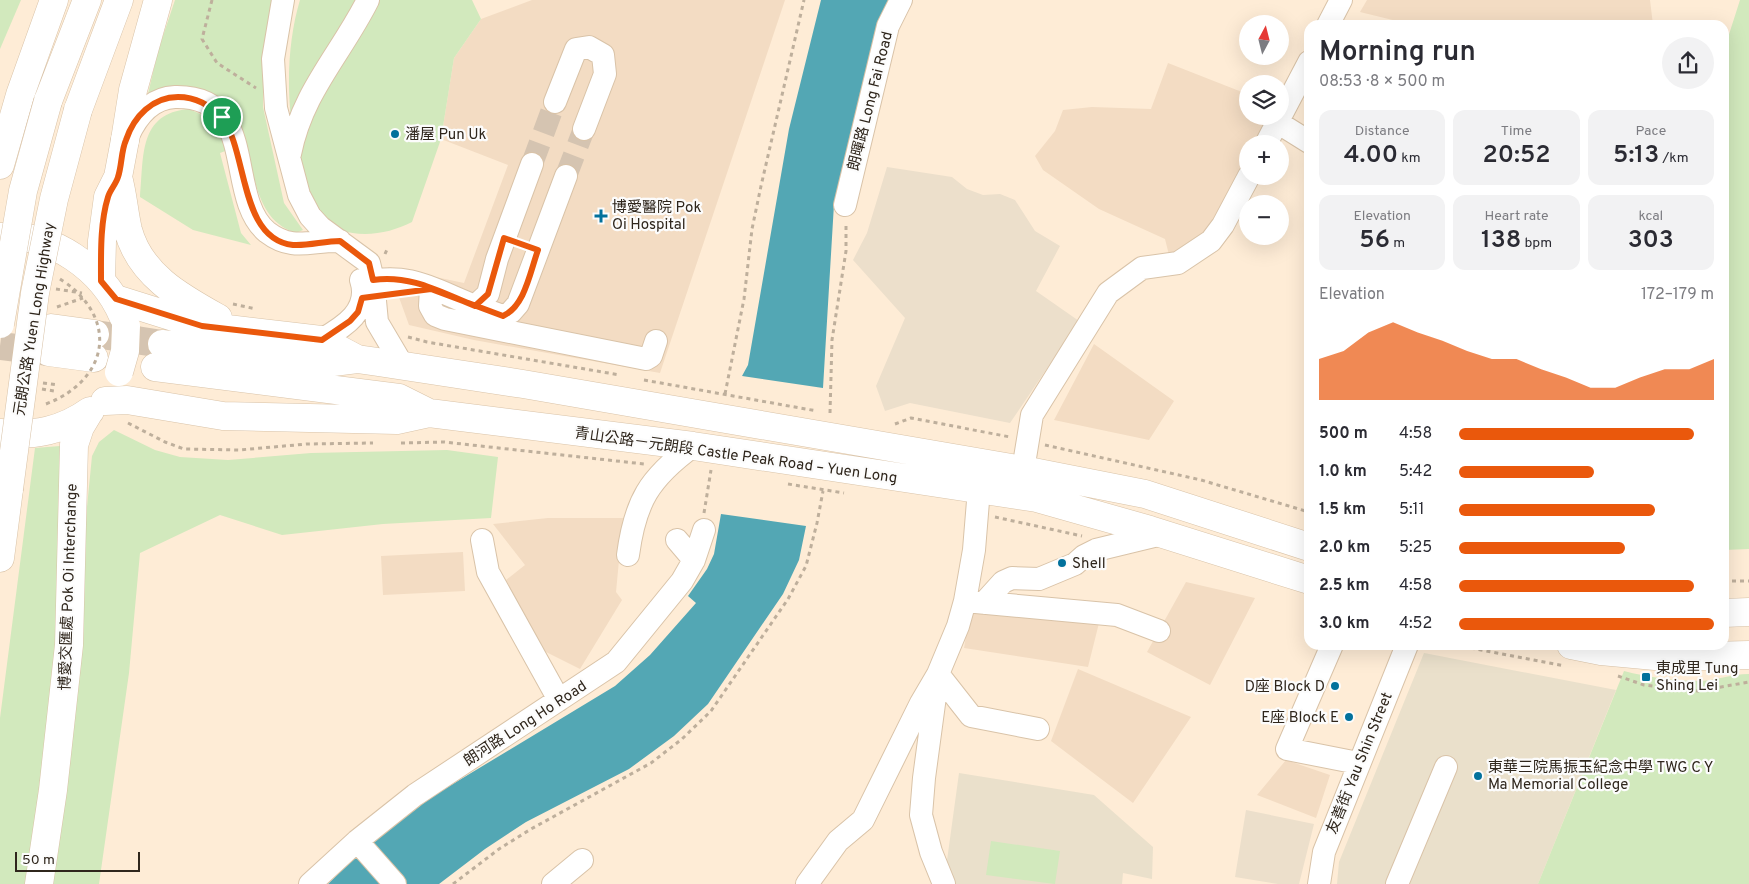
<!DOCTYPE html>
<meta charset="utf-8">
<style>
:root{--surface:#fff;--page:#f2f2f3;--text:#2b2b33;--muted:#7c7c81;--accent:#ea580c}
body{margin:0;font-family:Overpass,"Noto Sans TC",sans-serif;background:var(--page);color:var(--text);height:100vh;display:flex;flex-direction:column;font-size:19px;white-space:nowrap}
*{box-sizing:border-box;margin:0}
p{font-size:16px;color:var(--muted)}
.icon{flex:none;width:28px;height:28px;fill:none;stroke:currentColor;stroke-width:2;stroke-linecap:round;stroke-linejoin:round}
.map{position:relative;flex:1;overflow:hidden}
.sheet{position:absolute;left:1304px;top:20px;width:425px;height:630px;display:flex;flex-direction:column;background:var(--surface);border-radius:15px;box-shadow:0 5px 20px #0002}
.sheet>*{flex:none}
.needle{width:32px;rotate:7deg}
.tools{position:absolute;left:1239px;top:15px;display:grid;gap:10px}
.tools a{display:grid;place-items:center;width:50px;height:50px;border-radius:50%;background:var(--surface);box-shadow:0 5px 20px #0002;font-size:25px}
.scale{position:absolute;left:15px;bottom:12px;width:125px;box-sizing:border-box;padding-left:5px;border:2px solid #2f261c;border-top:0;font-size:14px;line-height:18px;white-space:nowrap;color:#2f261c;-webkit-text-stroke:4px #fcfcfc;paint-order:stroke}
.pin{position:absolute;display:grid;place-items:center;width:42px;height:42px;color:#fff;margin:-21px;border:2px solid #fff;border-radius:50%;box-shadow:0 1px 5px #0007}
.round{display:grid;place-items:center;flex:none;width:52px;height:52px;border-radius:26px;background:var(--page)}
.head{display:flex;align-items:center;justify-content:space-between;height:85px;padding:0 15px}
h1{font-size:28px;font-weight:600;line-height:38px}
.metrics{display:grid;grid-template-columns:repeat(3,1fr);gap:8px;height:85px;padding:5px 15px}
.metrics div{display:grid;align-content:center;border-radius:12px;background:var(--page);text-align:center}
.metrics b{font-size:25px;font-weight:600}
.metrics small{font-size:14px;font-weight:400}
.metrics p{font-size:14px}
.chart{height:140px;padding:10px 15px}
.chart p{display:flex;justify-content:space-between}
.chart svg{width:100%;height:90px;margin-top:5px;fill:var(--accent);opacity:.7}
ul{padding:0 15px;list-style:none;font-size:16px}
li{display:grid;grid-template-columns:80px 60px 1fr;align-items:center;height:38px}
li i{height:12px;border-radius:6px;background:var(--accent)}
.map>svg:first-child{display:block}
.commercial{fill:#ecdfcb}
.built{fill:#f3dcc3}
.education{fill:#eae0cb}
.green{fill:#d2e9bd}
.water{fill:#53a7b4}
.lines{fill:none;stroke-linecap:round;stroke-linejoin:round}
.minor-tunnel{stroke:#d5c4b1;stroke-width:22;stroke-dasharray:22 11;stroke-linecap:butt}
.major-tunnel{stroke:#d5c4b1;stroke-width:28;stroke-dasharray:28 14;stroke-linecap:butt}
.minor-casing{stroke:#d9c3a8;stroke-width:24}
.major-casing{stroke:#d9c3a8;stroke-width:29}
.highway-casing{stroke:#d9c3a8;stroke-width:29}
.path{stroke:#beaf9c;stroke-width:3;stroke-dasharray:4 4;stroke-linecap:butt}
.minor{stroke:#fff;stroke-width:22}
.major{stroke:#fff;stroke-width:28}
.highway{stroke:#fff;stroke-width:28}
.major-bridge-casing{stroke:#d9c3a8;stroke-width:29;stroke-linecap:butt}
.highway-bridge-casing{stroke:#d9c3a8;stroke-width:29;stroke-linecap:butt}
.path-bridge{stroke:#beaf9c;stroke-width:3;stroke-dasharray:4 4;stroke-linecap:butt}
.major-bridge{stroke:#fff;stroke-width:28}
.highway-bridge{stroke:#fff;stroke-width:28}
.route-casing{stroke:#fff;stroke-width:10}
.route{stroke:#ea580c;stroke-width:6}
.poi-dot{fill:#02719c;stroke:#fcfcfc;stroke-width:2}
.labels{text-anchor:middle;stroke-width:4.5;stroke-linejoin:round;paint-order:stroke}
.street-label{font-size:15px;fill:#2f261c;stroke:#fcfcfc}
.poi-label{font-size:15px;fill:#2f261c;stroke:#fcfcfc;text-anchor:start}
</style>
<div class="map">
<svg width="1749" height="884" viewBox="0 0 1749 884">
<rect width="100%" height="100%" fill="#feecd6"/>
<path class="commercial" d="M 887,167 L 952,177 L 967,189 L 983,195 L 1000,194 L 1015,200 L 1035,231 L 1060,246 L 1036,291 L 1079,321 L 1010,423 L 910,403 L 885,411 L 876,386 L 905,318 L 853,260 L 867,233 Z
M 1246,810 L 1314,824 L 1299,884 L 1278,884 L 1235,877 Z"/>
<path class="built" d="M 532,0 L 785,0 L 660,373 L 474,340 L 409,325 L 388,267 L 464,283 L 508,165 L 441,139 L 454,58 L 481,19 Z
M 1367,0 L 1650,0 L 1653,25 L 1413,25 L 1360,12 Z
M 1168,63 L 1247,94 L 1248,116 L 1269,116 L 1257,144 L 1248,144 L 1247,164 L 1235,191 L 1211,231 L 1185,248 L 1169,255 L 1165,239 L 1099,209 L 1043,170 L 1035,156 L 1055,131 L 1063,110 L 1092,107 L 1151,109 Z
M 1094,344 L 1174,401 L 1149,440 L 1054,420 Z
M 548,518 L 623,518 L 616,592 L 622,600 L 580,669 L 544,651 L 506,580 L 525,565 L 493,524 Z
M 463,552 L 465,591 L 383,595 L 381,556 Z
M 1186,582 L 1255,598 L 1210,685 L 1147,652 Z
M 970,612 L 1099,623 L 1088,667 L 964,648 Z
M 1078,669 L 1191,717 L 1133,803 L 1051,741 Z
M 1286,760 L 1330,775 L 1316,818 L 1257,795 Z"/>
<path class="education" d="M 1424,653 L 1616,690 L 1538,884 L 1337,884 L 1339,862 Z
M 959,773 L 1094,795 L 1153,847 L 1152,879 L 1123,873 L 1122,884 L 949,884 L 945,875 Z"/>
<path class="green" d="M 0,0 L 21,0 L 0,49 Z
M 175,0 L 274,0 L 263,49 L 263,107 L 284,203 L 303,230 L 296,233 C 232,213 268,110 207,94 C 201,92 194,89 188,89 C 175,90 160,95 147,98 L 158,51 Z
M 300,0 L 472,0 L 481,19 L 454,58 L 441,139 L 412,222 C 385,236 344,242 320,216 C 316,212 314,204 312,199 C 286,143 282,59 300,0 Z
M 1740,0 L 1749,0 L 1749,549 L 1724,550 L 1724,50 Z
M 189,109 C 214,120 221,124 228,150 L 220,153 L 241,233 L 251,245 L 193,230 L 140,197 C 144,157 138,113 189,109 Z
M 114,430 L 155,450 L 180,457 L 228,460 L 311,453 L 447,450 L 498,457 L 491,518 L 383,524 L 282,535 L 220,515 L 140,553 L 129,673 L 99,884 L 50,884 L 92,456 L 99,442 Z
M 60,446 L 63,514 L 60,621 L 27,884 L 0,884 L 0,718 L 35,448 Z
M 1624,671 C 1647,677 1674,681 1698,681 C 1715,681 1731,674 1749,674 L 1749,884 L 1538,884 Z
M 991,841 L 1060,851 L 1055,884 L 986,875 Z"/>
<path class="water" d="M 821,0 L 890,0 L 834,204 L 823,388 L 742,376 L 748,365 L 789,129 Z
M 721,514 L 806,526 L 799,560 L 783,594 L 708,704 L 674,736 L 629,769 L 526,822 L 485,849 L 439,884 L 328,884 L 363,849 L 433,796 L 615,686 L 650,655 L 696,603 L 688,596 L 707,569 L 714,554 Z"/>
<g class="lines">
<path class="minor-tunnel" d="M 532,164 L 555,102
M 566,176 L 584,129"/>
<path class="major-tunnel" d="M 95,334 L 162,344
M 0,346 L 49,352"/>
<defs>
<path id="minor" d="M 283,0 L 273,59 L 276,108 L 299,195 L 310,216 L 320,227 L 369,263 L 373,280 L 377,322 L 403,366
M 1328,25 L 1341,0
M 555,102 L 576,49 L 589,47 L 603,55 L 605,74 L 584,129
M 1277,122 L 1309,142
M 128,136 C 137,116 151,98 175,97 C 260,95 224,196 267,232 C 293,252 311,240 340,241
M 1266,144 L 1309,62
M 290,154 C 302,92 341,54 368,0
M 532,164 L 497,259 L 488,294 L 475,306 L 503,316 L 511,312 L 518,304 L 566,176
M 845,205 L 888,26 L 901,0
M 363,283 C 408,271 434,290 475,306
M 431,289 L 430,306 L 435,315 L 445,319 L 646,359 L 651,356 L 656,341
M 321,340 C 344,327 371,310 361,280
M 1023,470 L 1032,415 L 1108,293 L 1142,268 L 1178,263 L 1211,241 L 1223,225 L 1249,176
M 482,540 L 488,572 L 559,700
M 677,540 L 694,560
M 628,555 C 635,502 649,478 693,446
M 965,601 L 1117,615 L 1159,631
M 984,603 L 1003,582 L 1012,578 L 1039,579 L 1075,564 L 1084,556 L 1096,550 L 1162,534
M 1332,645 L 1287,749 L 1358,763
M 357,841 L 395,884
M 310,884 L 357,841 L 415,795 L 616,662 L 682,581 L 694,560 L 704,530
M 553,884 L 582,860
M 807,884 L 838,841 L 863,820 L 921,703 L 938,674 L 971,716 L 1038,729
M 944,884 L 931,852 L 921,815 L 924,778 L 938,674 L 958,626 L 965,601 L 974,550 L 979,489
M 1319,884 L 1324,852 L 1407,645
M 1397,884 L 1446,767"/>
<path id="major" d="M 118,177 C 123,195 124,213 128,230 C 140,275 180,297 218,318
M 0,237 C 52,232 103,269 123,316
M 101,281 L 102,241 L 108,197 L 118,177 L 125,140
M 116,299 L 202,326 L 321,340 L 357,359
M 51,328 L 95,334
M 162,344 L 317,364 L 357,359 L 378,362 L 523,384 L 1023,470 L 1145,494 L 1309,547
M 49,352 L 94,358
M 155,367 L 399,398 L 429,413 L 693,446 L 1037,498 L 1150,530 L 1309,580
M 105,401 L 127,400 L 223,416 L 397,420 L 429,413
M 0,433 C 35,436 62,431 90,411
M 1724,613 L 1749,612
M 1571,645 L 1601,651 L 1666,657 L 1749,655
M 39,884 L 53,790 L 69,645 L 74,445 L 80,427 L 89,412"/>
<path id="highway" d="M 48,101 L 87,0
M 78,110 L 119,0
M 125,140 L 133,90 L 158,0
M 0,165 L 20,95 L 54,0
M 0,558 L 9,489"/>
</defs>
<use href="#minor" class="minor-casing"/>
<use href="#major" class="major-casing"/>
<use href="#highway" class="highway-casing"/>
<path class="path" d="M 212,0 L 202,39 L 217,63 L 256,88
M 385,254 L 388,247
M 60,279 L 66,283
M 56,289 L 82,293
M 233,304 L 256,309
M 57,307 L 83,298
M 408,337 L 427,342 L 620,375
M 644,380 L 817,411
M 43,383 L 58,385
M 42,389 L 54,391
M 725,394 L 744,299 L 752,229 L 761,186 L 804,0
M 830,413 L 832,340 L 846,251 L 846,222
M 128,423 L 165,442 L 184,449 L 239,450 L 307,444 L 373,443
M 895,424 L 911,418 L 1010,437
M 401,443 L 444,442 L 644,464
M 1045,445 L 1201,480 L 1309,512
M 788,484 L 844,493
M 704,513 L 711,470
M 995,517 L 1082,536
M 1724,581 L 1749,581
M 1455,645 L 1565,666
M 1618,676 L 1644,685 L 1698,691 L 1749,682
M 453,884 L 499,849 L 531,829 L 651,763 L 682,739 L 711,711 L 788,599 L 806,566 L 817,523 L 823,491"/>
<use href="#minor" class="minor"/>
<use href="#major" class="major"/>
<use href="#highway" class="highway"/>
<defs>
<path id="major-bridge" d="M 119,372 L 125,351 L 126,326"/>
<path id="highway-bridge" d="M 0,324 L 23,191 L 48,101
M 9,489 L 35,293 L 54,199 L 78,110"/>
</defs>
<use href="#major-bridge" class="major-bridge-casing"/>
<use href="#highway-bridge" class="highway-bridge-casing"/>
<path class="path-bridge" d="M 46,404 C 106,381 120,323 66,283"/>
<use href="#major-bridge" class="major-bridge"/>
<use href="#highway-bridge" class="highway-bridge"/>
</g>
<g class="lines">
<defs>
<path id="route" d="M 222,117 C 209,105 196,97 178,97 C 153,97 134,116 126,140 C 121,151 122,165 118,177 C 116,184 110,190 108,197 C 100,223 101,254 101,281 L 116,299 L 202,326 L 322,340 L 350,321 L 358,312 L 362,298 L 431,289 L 503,316 C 525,306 530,272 538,250 L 504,238 L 488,294 L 475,306 C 442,293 410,274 373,280 L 369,263 L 340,241 C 324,241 309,246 293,245 C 239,239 248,152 222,117"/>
</defs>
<use href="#route" class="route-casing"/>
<use href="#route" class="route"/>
</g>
<g class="poi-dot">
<circle cx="395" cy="134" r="5"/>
<path d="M598.5 208.5h5v5h5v5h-5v5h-5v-5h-5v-5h5z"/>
<circle cx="1062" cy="563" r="5"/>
<rect x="1641" y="672" width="10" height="10" rx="2.5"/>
<circle cx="1335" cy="686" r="5"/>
<circle cx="1349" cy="717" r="5"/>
<circle cx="1478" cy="776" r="5"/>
</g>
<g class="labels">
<g class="street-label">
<text transform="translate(870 101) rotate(-76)" y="5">朗暉路 Long Fai Road</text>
<text transform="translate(34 319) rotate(-81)" y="5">元朗公路 Yuen Long Highway</text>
<text transform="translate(736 455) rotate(8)" y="5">青山公路－元朗段 Castle Peak Road – Yuen Long</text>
<text transform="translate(68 587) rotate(-88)" y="5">博愛交匯處 Pok Oi Interchange</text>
<text transform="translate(525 723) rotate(-33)" y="5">朗河路 Long Ho Road</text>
<text transform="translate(1359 763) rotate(-68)" y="5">友善街 Yau Shin Street</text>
</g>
<g class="poi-label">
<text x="405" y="139">潘屋 Pun Uk</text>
<text x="612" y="212">博愛醫院 Pok<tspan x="612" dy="17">Oi Hospital</tspan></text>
<text x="1072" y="568">Shell</text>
<text x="1656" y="673">東成里 Tung<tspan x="1656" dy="17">Shing Lei</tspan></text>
<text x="1325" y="691" text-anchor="end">D座 Block D</text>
<text x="1339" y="722" text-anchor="end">E座 Block E</text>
<text x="1488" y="772">東華三院馬振玉紀念中學 TWG C Y<tspan x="1488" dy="17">Ma Memorial College</tspan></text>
</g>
</g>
</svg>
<div class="tools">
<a><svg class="needle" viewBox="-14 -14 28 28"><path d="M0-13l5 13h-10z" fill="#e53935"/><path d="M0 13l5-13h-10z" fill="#7c7c81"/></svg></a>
<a><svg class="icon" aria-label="layers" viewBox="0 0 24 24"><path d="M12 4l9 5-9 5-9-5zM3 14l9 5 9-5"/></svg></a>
<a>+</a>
<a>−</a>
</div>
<div class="scale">50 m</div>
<div class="pin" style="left:222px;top:117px;background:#1e9e55"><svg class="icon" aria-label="arrive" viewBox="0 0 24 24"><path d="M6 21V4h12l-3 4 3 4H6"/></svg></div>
<section class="sheet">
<div class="head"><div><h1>Morning run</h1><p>08:53 · 8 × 500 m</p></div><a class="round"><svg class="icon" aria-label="share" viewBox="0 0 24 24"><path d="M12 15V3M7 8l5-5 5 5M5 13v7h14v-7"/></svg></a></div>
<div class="metrics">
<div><p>Distance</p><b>4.00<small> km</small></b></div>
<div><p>Time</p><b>20:52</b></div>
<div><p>Pace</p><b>5:13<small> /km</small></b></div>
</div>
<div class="metrics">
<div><p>Elevation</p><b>56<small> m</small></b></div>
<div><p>Heart rate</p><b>138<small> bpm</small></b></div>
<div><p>kcal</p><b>303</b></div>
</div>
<div class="chart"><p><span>Elevation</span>172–179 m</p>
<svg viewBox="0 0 160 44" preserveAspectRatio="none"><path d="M0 44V24L10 20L20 11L30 6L40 11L50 15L60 20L70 24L80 24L90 29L100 33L110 38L120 38L130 33L140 29L150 29L160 24V44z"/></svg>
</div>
<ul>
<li><b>500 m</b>4:58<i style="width:92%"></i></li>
<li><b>1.0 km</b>5:42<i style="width:53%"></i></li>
<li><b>1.5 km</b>5:11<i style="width:77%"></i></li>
<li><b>2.0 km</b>5:25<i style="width:65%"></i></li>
<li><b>2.5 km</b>4:58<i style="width:92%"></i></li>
<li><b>3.0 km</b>4:52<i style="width:100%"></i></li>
</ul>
</section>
</div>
